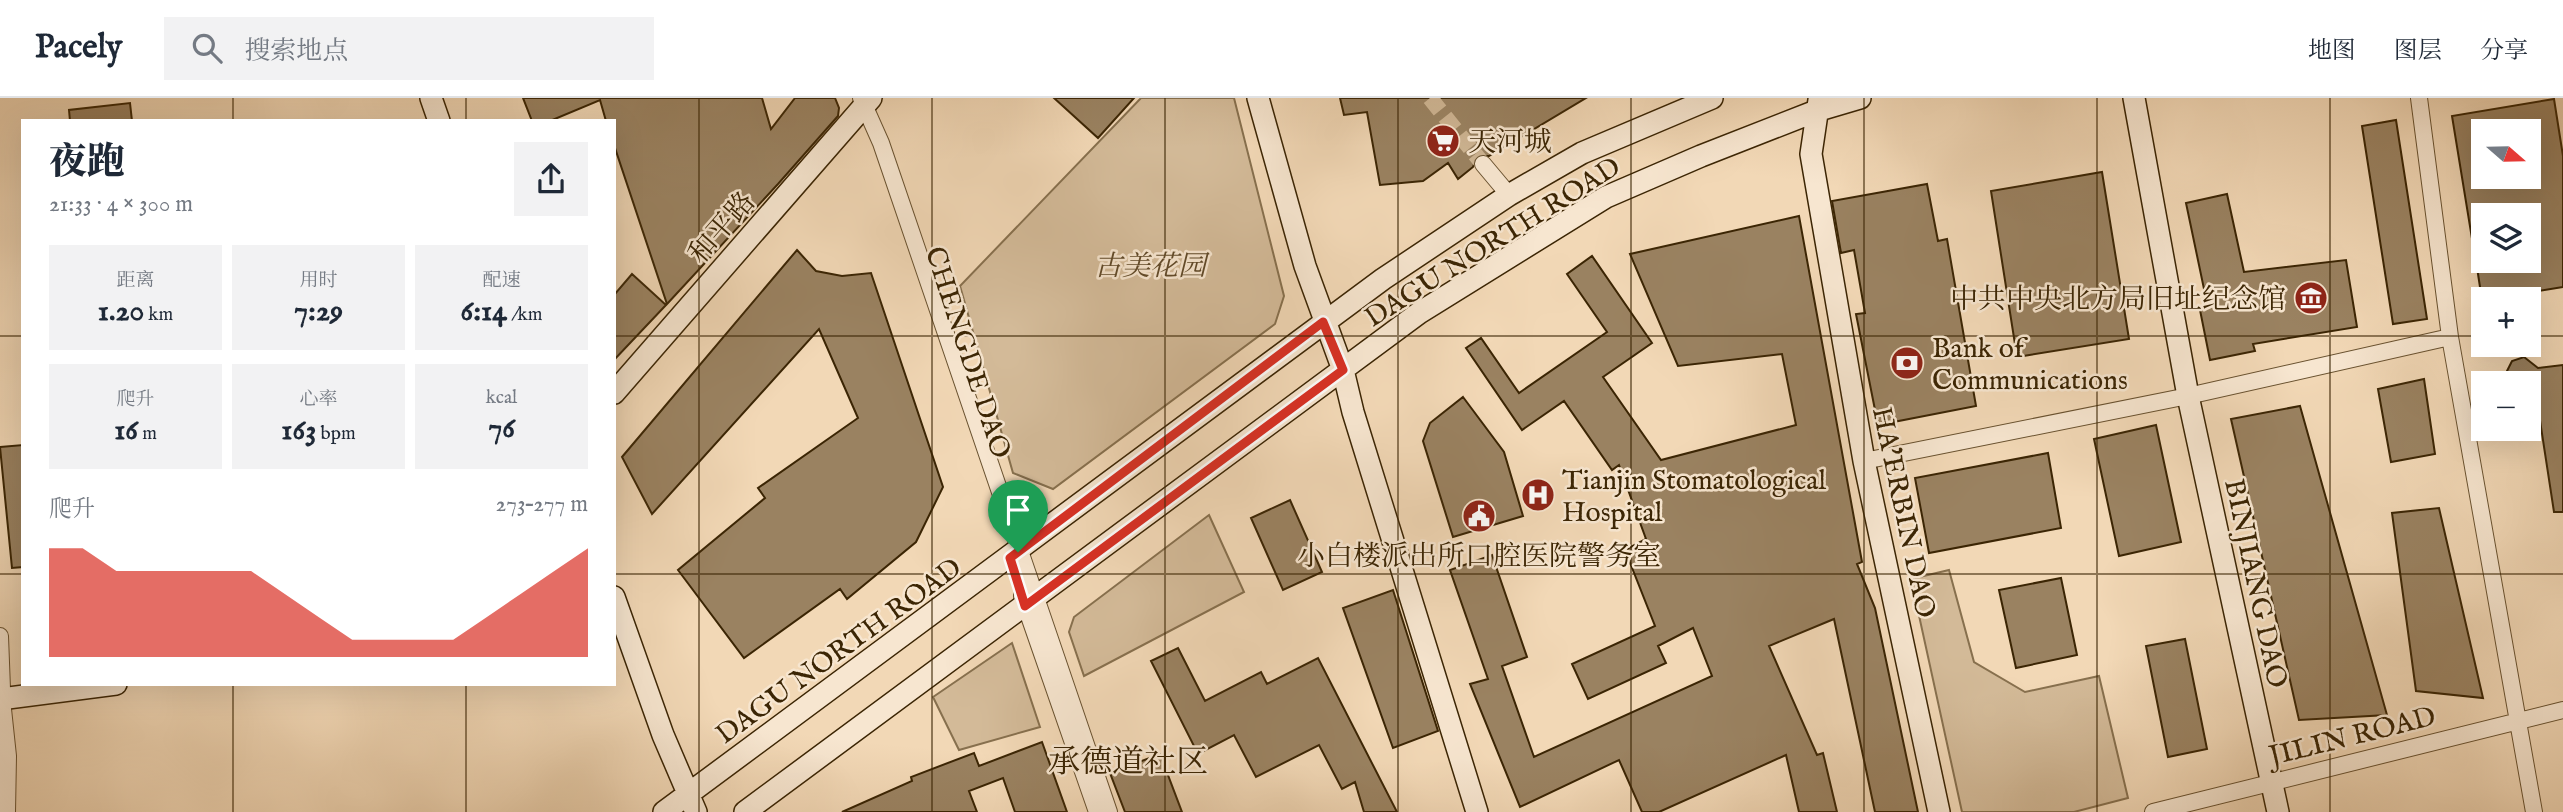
<!DOCTYPE html>
<html lang="zh">
<meta charset="utf-8">
<style>
:root{--surface:#fff;--page:#f2f2f3;--text:#1f2937;--muted:#747a83;--line:#e0e1e3;--accent:#d93025}
body{margin:0;font-family:"IM FELL English","Noto Serif SC",serif;background:var(--page);color:var(--text);height:100vh;display:flex;flex-direction:column;font-size:26px;white-space:nowrap}
*{box-sizing:border-box;margin:0}
p{font-size:23px;color:var(--muted)}
.icon{flex:none;width:38px;height:38px;fill:none;stroke:currentColor;stroke-width:2;stroke-linecap:round;stroke-linejoin:round}
.map{position:relative;flex:1;overflow:hidden}
.side{position:absolute;left:21px;top:21px;width:595px;height:567px;display:flex;flex-direction:column;background:var(--surface);border-radius:0px;box-shadow:0 7px 28px #0002}
.side>*{flex:none}
.needle{width:46px;rotate:110deg}
.fabs{position:absolute;left:2471px;top:21px;display:grid;gap:14px}
.fabs a{display:grid;place-items:center;width:70px;height:70px;border-radius:0px;background:var(--surface);box-shadow:0 7px 28px #0002;font-size:35px}
.pin{position:absolute;display:grid;place-items:center;width:60px;height:60px;color:#fff;margin:-72px -30px;border-radius:50% 50% 50% 0;rotate:-45deg;box-shadow:0 0 7px #0007}
.pin .icon{rotate:45deg}
.round{display:grid;place-items:center;flex:none;width:74px;height:74px;border-radius:0px;background:var(--page)}
.head{display:flex;align-items:center;justify-content:space-between;height:119px;padding:0 28px}
h1{font-size:38px;font-weight:800;line-height:52px}
.stats{display:grid;grid-template-columns:repeat(3,1fr);gap:10px;height:119px;padding:7px 28px}
.stats div{display:grid;align-content:center;border-radius:0px;background:var(--page);text-align:center}
.stats b{font-size:30px;font-weight:800}
.stats small{font-size:19px;font-weight:400}
.stats p{font-size:19px}
.chart{height:196px;padding:14px 28px}
.chart p{display:flex;justify-content:space-between}
.chart svg{width:100%;height:126px;margin-top:7px;fill:var(--accent);opacity:.7}
header{display:flex;align-items:center;gap:42px;box-sizing:border-box;height:98px;padding:0 35px;background:var(--surface);border-bottom:2px solid var(--line)}
header strong{font-size:33px}
nav{display:flex;gap:38px;margin-inline-start:auto;font-size:24px}
.search{width:490px;height:63px;background:var(--page);display:flex;align-items:center;gap:18px;box-sizing:border-box;padding:0 24px;border-radius:0px;color:var(--muted);font-size:26px}
.map>svg:first-child{display:block}
.green{fill:#d3ba98;stroke:#87704e;stroke-width:2}
.building{fill:#9a8261;stroke:#3b2504;stroke-width:2;fill-rule:evenodd}
.lines{fill:none;stroke-linecap:round;stroke-linejoin:round}
.street-tunnel{stroke:#cdb492;stroke-width:16;stroke-dasharray:16 8;stroke-linecap:butt}
.street-casing{stroke:#695230;stroke-width:18}
.secondary-casing{stroke:#3b2504;stroke-width:24}
.street{stroke:#f7e6d0;stroke-width:16}
.secondary{stroke:#f7e6d0;stroke-width:21}
.route-casing{stroke:#fff;stroke-width:14}
.route{stroke:#d93025;stroke-width:9}
.grid{fill:none;stroke:#3b2504;stroke-width:2;stroke-opacity:0.55}
.labels{text-anchor:middle;stroke-width:5;stroke-linejoin:round;paint-order:stroke}
.poi-label{font-size:28px;fill:#3b2504;stroke:#f7e6d0;text-anchor:start}
.street-label{font-size:28px;fill:#3b2504;stroke:#f7e6d0}
.park-label{font-size:28px;font-style:italic;fill:#614a29;stroke:#f7e6d0}
.quarter-label{font-size:32px;fill:#3b2504;stroke:#f7e6d0}
</style>
<header>
<strong>Pacely</strong>
<div class="search"><svg class="icon" aria-label="search" viewBox="0 0 24 24"><circle cx="10" cy="10" r="6"/><path d="M15 15l6 6"/></svg>搜索地点</div>
<nav><a>地图</a><a>图层</a><a>分享</a></nav>
</header>
<div class="map">
<svg width="2563" height="714" viewBox="0 0 2563 714">
<rect width="100%" height="100%" fill="#f2d8b6"/>
<filter id="stains"><feTurbulence type="fractalNoise" baseFrequency=".00286" numOctaves="4"/><feColorMatrix values="0 0 0 0 .2 0 0 0 0 .09 0 0 0 0 .02 0 0 0 .5 -.17"/></filter>
<radialGradient id="worn" r=".72"><stop offset=".6" stop-color="#630" stop-opacity="0"/><stop offset="1" stop-color="#630" stop-opacity=".3"/></radialGradient>
<path class="green" d="M 1141,0 L 1234,0 L 1284,198 L 1275,226 L 1053,391 L 1013,375 L 960,188 Z
M 1209,417 L 1244,494 L 1084,578 L 1069,534 L 1074,519 Z
M 1949,472 L 1974,564 L 2025,594 L 2099,578 L 2128,700 L 2074,714 L 1962,714 L 1911,481 Z
M 1012,545 L 1040,629 L 959,652 L 933,599 Z"/>
<path class="building" d="M 523,0 L 762,0 L 771,31 L 795,0 L 835,0 L 839,10 L 838,18 L 778,86 L 667,206 L 614,47 L 614,23 L 606,23 L 600,2 L 550,23 L 532,23 Z
M 1054,0 L 1134,0 L 1098,40 Z
M 1340,0 L 1586,0 L 1489,58 L 1477,58 L 1473,69 L 1458,81 L 1448,65 L 1423,83 L 1380,87 L 1367,14 L 1344,17 Z
M 2554,1 L 2563,58 L 2563,189 L 2482,202 L 2476,163 L 2529,163 L 2529,117 L 2483,117 L 2483,152 L 2474,153 L 2452,18 ZM 2483,33 L 2529,33 L 2529,79 L 2483,79 Z
M 130,5 L 132,23 L 70,23 L 69,12 Z
M 2396,22 L 2427,221 L 2393,226 L 2362,28 Z
M 2102,74 L 2129,241 L 2017,259 L 1991,93 Z
M 1927,86 L 1938,143 L 1947,141 L 1976,308 L 1878,327 L 1856,216 L 1865,215 L 1854,152 L 1841,155 L 1832,103 Z
M 2227,96 L 2244,174 L 2346,162 L 2357,229 L 2253,246 L 2255,253 L 2210,262 L 2200,212 L 2208,210 L 2186,105 Z
M 1799,118 L 1862,464 L 1857,466 L 1875,510 L 1918,714 L 1875,714 L 1834,521 L 1769,548 L 1817,657 L 1823,655 L 1837,714 L 1799,714 L 1786,657 L 1659,714 L 1642,714 L 1619,662 L 1520,709 L 1470,586 L 1488,581 L 1450,472 L 1492,457 L 1527,559 L 1502,568 L 1534,659 L 1712,578 L 1693,530 L 1658,548 L 1666,565 L 1588,601 L 1572,566 L 1655,528 L 1625,452 L 1646,441 L 1619,367 L 1612,372 L 1564,303 L 1522,332 L 1466,250 L 1481,240 L 1519,295 L 1607,234 L 1567,176 L 1592,158 L 1652,245 L 1603,279 L 1661,362 L 1796,327 L 1782,256 L 1678,268 L 1630,156 Z
M 797,152 L 816,173 L 842,178 L 871,175 L 943,389 L 916,444 L 847,501 L 840,491 L 744,560 L 678,472 L 765,400 L 758,390 L 858,320 L 819,231 L 652,416 L 622,359 Z
M 632,176 L 666,207 L 614,262 L 614,197 Z
M 2524,259 L 2538,270 L 2563,267 L 2563,414 L 2554,414 L 2535,290 L 2529,291 L 2529,285 L 2508,285 L 2507,273 L 2512,263 Z
M 2424,281 L 2435,356 L 2391,364 L 2378,291 Z
M 1463,299 L 1504,354 L 1523,418 L 1453,439 L 1423,343 L 1430,325 Z
M 2300,308 L 2387,617 L 2299,622 L 2231,321 Z
M 2156,327 L 2181,444 L 2119,458 L 2094,341 Z
M 23,347 L 23,469 L 12,470 L 0,349 Z
M 2048,355 L 2061,430 L 1929,455 L 1915,380 Z
M 1290,402 L 1322,474 L 1283,492 L 1251,420 Z
M 2439,410 L 2483,600 L 2416,593 L 2392,415 Z
M 2061,480 L 2077,557 L 2016,570 L 1999,492 Z
M 1393,492 L 1438,633 L 1393,650 L 1343,510 Z
M 2185,541 L 2207,651 L 2168,659 L 2146,548 Z
M 1178,550 L 1205,603 L 1261,574 L 1267,586 L 1318,560 L 1397,714 L 1364,714 L 1355,684 L 1342,691 L 1319,647 L 1256,679 L 1234,637 L 1198,656 L 1151,563 Z
M 1042,644 L 1067,714 L 1015,714 L 1003,680 L 969,693 L 977,714 L 842,714 L 912,683 L 911,679 L 974,655 L 979,668 Z
M 1160,656 L 1182,714 L 1125,714 L 1110,675 Z"/>
<g class="lines">
<path class="street-tunnel" d="M 1430,0 L 1483,66"/>
<defs>
<path id="street" d="M 861,0 L 881,45 L 1109,714
M 2419,0 L 2450,239 L 2534,714
M 1483,66 L 1509,97
M 1864,363 L 2188,298 L 2450,239
M 1022,498 L 1097,714
M 0,538 L 2,591
M 0,583 L 8,658 L 7,714
M 2153,714 L 2563,612"/>
<path id="secondary" d="M 431,0 L 439,23
M 1258,0 L 1305,168 L 1343,272 L 1353,314 L 1477,714
M 2134,0 L 2188,298 L 2278,714
M 1819,2 L 1811,56 L 1864,363 L 1939,714
M 614,295 L 871,0
M 614,499 L 663,637 L 696,714
M 0,601 L 116,586
M 664,714 L 1383,181 L 1509,97 L 1582,55 L 1712,0
M 745,714 L 1419,215 L 1606,99 L 1701,58 L 1816,13 L 1860,0"/>
</defs>
<use href="#street" class="street-casing"/>
<use href="#secondary" class="secondary-casing"/>
<use href="#street" class="street"/>
<use href="#secondary" class="secondary"/>
</g>
<g class="lines">
<defs>
<path id="route" d="M 1323,224 L 1343,272 L 1025,508 L 1010,460 Z"/>
</defs>
<use href="#route" class="route-casing"/>
<use href="#route" class="route"/>
</g>
<path class="grid" d="M 233,0 L 233,23M 466,0 L 466,23M 699,0 L 699,714M 932,0 L 932,714M 1165,0 L 1165,714M 1398,0 L 1398,714M 1631,0 L 1631,714M 1864,0 L 1864,714M 2097,0 L 2097,714M 2330,0 L 2330,714M 0,238 L 23,238M 614,238 L 2483,238M 2529,238 L 2563,238M 0,476 L 23,476M 614,476 L 2563,476M 233,586 L 233,714M 466,586 L 466,714"/>
<defs>
<symbol id="supermarket-disc" viewBox="-11 -11 22 22"><circle r="9.5" fill="#8f2418" stroke="#f7e6d0"/><path d="M-6-5.5h2.5l.6 2H6L4.5 2H-2.5L-4.4-4H-6ZM-1.5 3.2a1.3 1.3 0 1 0 .1 0ZM3 3.2a1.3 1.3 0 1 0 .1 0Z" fill="#fff"/></symbol>
<symbol id="museum-disc" viewBox="-11 -11 22 22"><circle r="9.5" fill="#8f2418" stroke="#f7e6d0"/><path d="M0-6L6-3V-2H-6V-3ZM-5-1h2V3h-2ZM-1-1h2V3h-2ZM3-1h2V3H3ZM-6 4H6V6H-6Z" fill="#fff"/></symbol>
<symbol id="bank-disc" viewBox="-11 -11 22 22"><circle r="9.5" fill="#8f2418" stroke="#f7e6d0"/><path d="M-6-4H6V4H-6ZM0-2.3a2.3 2.3 0 1 0 0 4.6a2.3 2.3 0 1 0 0-4.6Z" fill="#fff"/></symbol>
<symbol id="hospital-disc" viewBox="-11 -11 22 22"><circle r="9.5" fill="#8f2418" stroke="#f7e6d0"/><path d="M-5-5h3v3.5h4V-5h3V5h-3V1.5h-4V5h-3Z" fill="#fff"/></symbol>
<symbol id="civic-disc" viewBox="-11 -11 22 22"><circle r="9.5" fill="#8f2418" stroke="#f7e6d0"/><path d="M-.6-6.5H3V-4.5H.6V-3L4-1V1h2V6H-6V1h2V-1L-.6-3ZM-1.2 2.5V6h2.4V2.5Z" fill="#fff"/></symbol>
</defs>
<g fill-rule="evenodd">
<use href="#supermarket-disc" x="1424" y="24" width="38" height="38"/>
<use href="#museum-disc" x="2292" y="181" width="38" height="38"/>
<use href="#bank-disc" x="1888" y="246" width="38" height="38"/>
<use href="#hospital-disc" x="1519" y="378" width="38" height="38"/>
<use href="#civic-disc" x="1460" y="399" width="38" height="38"/>
</g>
<g class="labels">
<g class="poi-label">
<text x="1468" y="53">天河城</text>
<text x="2286" y="210" text-anchor="end">中共中央北方局旧址纪念馆</text>
<text x="1932" y="259">Bank of<tspan x="1932" dy="32">Communications</tspan></text>
<text x="1562" y="391">Tianjin Stomatological<tspan x="1562" dy="32">Hospital</tspan></text>
<text x="1479" y="467" text-anchor="middle">小白楼派出所口腔医院警务室</text>
</g>
<g class="street-label">
<text transform="translate(721 129) rotate(-49)" y="10">和平路</text>
<text transform="translate(1492 143) rotate(-32)" y="10">DAGU NORTH ROAD</text>
<text transform="translate(969 254) rotate(72)" y="10">CHENGDE DAO</text>
<text transform="translate(1905 414) rotate(78)" y="10">HA'ERBIN DAO</text>
<text transform="translate(2257 485) rotate(78)" y="10">BINJIANG DAO</text>
<text transform="translate(838 552) rotate(-36)" y="10">DAGU NORTH ROAD</text>
<text transform="translate(2352 637) rotate(-14)" y="10">JILIN ROAD</text>
</g>
<g class="park-label">
<text x="1150" y="177">古美花园</text>
</g>
<g class="quarter-label">
<text x="1128" y="674">承德道社区</text>
</g>
</g>
<rect width="100%" height="100%" filter="url(#stains)"/>
<rect width="100%" height="100%" fill="url(#worn)"/>
</svg>
<div class="fabs">
<a><svg class="needle" viewBox="-14 -14 28 28"><path d="M0-13l5 13h-10z" fill="#e53935"/><path d="M0 13l5-13h-10z" fill="#747a83"/></svg></a>
<a><svg class="icon" aria-label="layers" viewBox="0 0 24 24"><path d="M12 4l9 5-9 5-9-5zM3 14l9 5 9-5"/></svg></a>
<a>+</a>
<a>−</a>
</div>
<div class="pin" style="left:1018px;top:454px;background:#1e9e55"><svg class="icon" aria-label="arrive" viewBox="0 0 24 24"><path d="M6 21V4h12l-3 4 3 4H6"/></svg></div>
<section class="side">
<div class="head"><div><h1>夜跑</h1><p>21:33 · 4 × 300 m</p></div><a class="round"><svg class="icon" aria-label="share" viewBox="0 0 24 24"><path d="M12 15V3M7 8l5-5 5 5M5 13v7h14v-7"/></svg></a></div>
<div class="stats">
<div><p>距离</p><b>1.20<small> km</small></b></div>
<div><p>用时</p><b>7:29</b></div>
<div><p>配速</p><b>6:14<small> /km</small></b></div>
</div>
<div class="stats">
<div><p>爬升</p><b>16<small> m</small></b></div>
<div><p>心率</p><b>163<small> bpm</small></b></div>
<div><p>kcal</p><b>76</b></div>
</div>
<div class="chart"><p><span>爬升</span>273–277 m</p>
<svg viewBox="0 0 160 44" preserveAspectRatio="none"><path d="M0 44V6L10 6L20 14L30 14L40 14L50 14L60 14L70 22L80 30L90 38L100 38L110 38L120 38L130 30L140 22L150 14L160 6V44z"/></svg>
</div>
</section>
</div>
